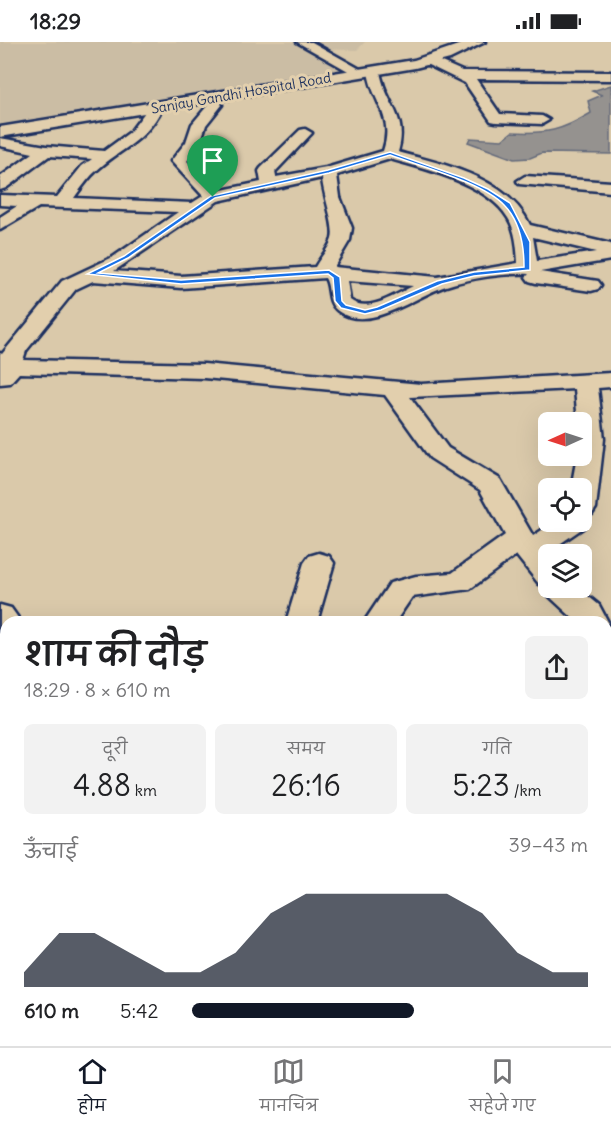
<!DOCTYPE html>
<html lang="hi">
<meta charset="utf-8">
<style>
:root{--surface:#fff;--page:#f2f2f2;--text:#202124;--muted:#757577;--line:#e0e0e0;--accent:#111827}
body{margin:0;font-family:Delius,"Playpen Sans Deva",sans-serif;background:var(--page);color:var(--text);height:100vh;display:flex;flex-direction:column;font-size:22px;white-space:nowrap}
*{box-sizing:border-box;margin:0}
p{font-size:20px;color:var(--muted)}
.icon{flex:none;width:33px;height:33px;fill:none;stroke:currentColor;stroke-width:2;stroke-linecap:round;stroke-linejoin:round}
.map{position:relative;flex:1;overflow:hidden}
.drawer{position:absolute;left:0px;top:574px;width:612px;height:430px;display:flex;flex-direction:column;background:var(--surface);border-radius:18px 18px 0 0;box-shadow:0 6px 24px #0002}
.drawer>*{flex:none}
.needle{width:39px;rotate:267deg}
.tools{position:absolute;left:538px;top:370px;display:grid;gap:12px}
.tools a{display:grid;place-items:center;width:54px;height:54px;border-radius:9px;background:var(--surface);box-shadow:0 6px 24px #0002;font-size:30px}
.pin{position:absolute;display:grid;place-items:center;width:51px;height:51px;color:#fff;margin:-62px -26px;border-radius:50% 50% 50% 0;rotate:-45deg;box-shadow:0 0 6px #0007}
.pin .icon{rotate:45deg}
.round{display:grid;place-items:center;flex:none;width:63px;height:63px;border-radius:9px;background:var(--page)}
.head{display:flex;align-items:center;justify-content:space-between;height:102px;padding:0 24px}
h1{font-size:33px;font-weight:600;line-height:45px}
.stats{display:grid;grid-template-columns:repeat(3,1fr);gap:9px;height:102px;padding:6px 24px}
.stats div{display:grid;align-content:center;border-radius:9px;background:var(--page);text-align:center}
.stats b{font-size:30px;font-weight:600}
.stats small{font-size:16px;font-weight:400}
.stats p{font-size:16px}
.chart{height:168px;padding:12px 24px}
.chart p{display:flex;justify-content:space-between}
.chart svg{width:100%;height:108px;margin-top:6px;fill:var(--accent);opacity:.7}
ul{padding:0 24px;list-style:none;font-size:20px}
li{display:grid;grid-template-columns:96px 72px 1fr;align-items:center;height:45px}
li i{height:15px;border-radius:8px;background:var(--accent)}
.status{display:flex;justify-content:space-between;align-items:center;height:42px;padding:0 30px;background:var(--surface);direction:ltr}
.status svg{height:16px;fill:currentColor}
.tab-bar{display:flex;justify-content:space-around;align-items:center;height:84px;border-top:2px solid var(--line);background:var(--surface);font-size:16px;color:var(--muted)}
.tab-bar a{display:grid;justify-items:center;gap:3px}
.tab-bar .selected{color:var(--accent)}
.map>svg:first-child{display:block}
.built{fill:#cbbda4}
.water{fill:#95928f;stroke:#646a7b;stroke-width:1.5}
.lines{fill:none;stroke-linecap:round;stroke-linejoin:round}
.minor-casing{stroke:#1b2f5e;stroke-width:5}
.primary-casing{stroke:#1b2f5e;stroke-width:5}
.minor{fill:#e2cfad;fill-rule:evenodd}
.primary{fill:#e2cfad;fill-rule:evenodd}
.route{fill:#1a73e8;stroke:#fff;stroke-width:1.5;fill-rule:evenodd}
.labels{text-anchor:middle;stroke-width:6;stroke-linejoin:round;paint-order:stroke}
.far-street-label{font-size:14px;fill:#1b2f5e;stroke:#e2cfad}
</style>
<div class="status"><b>18:29</b><svg viewBox="0 0 49 12"><path d="M0 12V9h3v3zM5 12V6h3v6zM10 12V3h3v9zM15 12V0h3v12zM26 1h20v11H26zM47 4h2v5h-2z"/></svg></div>
<div class="map">
<svg width="611" height="1004" viewBox="0 0 611 1004">
<rect width="100%" height="100%" fill="#dac9aa"/>
<filter id="ink" filterUnits="userSpaceOnUse"><feTurbulence type="fractalNoise" baseFrequency=".0167" numOctaves="2"/><feDisplacementMap in="SourceGraphic" scale="12" xChannelSelector="R" yChannelSelector="G"/><feConvolveMatrix kernelMatrix="1 2 1 2 8 2 1 2 1" color-interpolation-filters="sRGB"/></filter>
<g filter="url(#ink)">
<path class="built" d="M 0,0 L 365,0 L 357,8 L 309,7 L 355,29 L 104,69 L 0,82 Z"/>
<path class="water" d="M 611,43 L 611,112 L 542,111 L 530,116 L 514,117 L 468,100 L 470,96 L 502,98 L 512,90 C 547,92 561,89 591,71 L 588,59 L 602,53 L 592,49 Z"/>
<g class="lines">
<defs>
<path id="minor" d="M 297,0 L 312,0 L 367,31 L 365,34 L 357,34 Z
M 428,14 L 462,29 L 611,30 L 611,38 L 476,37 L 500,72 L 542,74 L 549,78 L 542,82 L 496,80 L 491,79 L 465,41 L 424,21 L 422,18 Z
M 374,25 L 380,29 C 385,62 409,74 398,110 C 444,122 508,136 530,183 L 611,202 L 611,218 L 540,230 L 598,239 L 601,243 L 598,247 L 591,249 L 536,241 L 529,239 L 526,235 L 529,232 C 503,231 471,236 446,244 C 417,253 369,292 338,269 C 326,260 331,246 325,236 L 181,246 L 93,239 L 76,247 L 26,309 L 23,318 L 204,322 L 421,342 L 611,331 L 611,345 L 598,346 L 604,397 L 596,466 L 592,472 L 583,474 L 587,480 L 583,486 L 545,512 L 549,516 L 549,546 L 578,546 L 599,563 L 608,580 L 606,583 L 606,580 L 577,580 L 548,553 L 545,544 L 539,542 L 516,513 L 470,547 L 412,555 L 395,580 L 364,580 L 390,541 L 416,534 L 452,531 L 505,493 L 480,448 L 430,416 L 385,353 L 204,336 L 19,331 L 10,341 L 0,342 L 0,311 L 2,312 L 62,239 L 113,215 L 178,170 L 39,165 L 0,188 L 0,175 L 17,164 L 0,163 L 0,153 L 57,155 L 82,124 L 92,117 L 49,114 L 6,146 L 0,148 L 0,135 L 33,111 L 0,104 L 0,96 L 46,104 L 104,109 L 130,90 L 151,62 L 161,62 L 163,65 C 143,103 123,104 95,130 C 87,137 80,148 74,156 L 192,161 L 203,154 L 171,119 L 186,100 L 192,82 L 208,63 L 202,56 L 204,53 L 214,53 L 222,63 L 206,83 L 200,101 L 187,119 L 217,149 L 261,140 L 259,129 L 261,126 L 300,88 L 305,87 L 312,91 L 275,130 L 276,135 L 326,126 L 383,109 C 395,74 372,61 368,29 ZM 390,117 C 426,127 488,142 508,176 C 516,189 517,205 518,221 L 437,235 L 334,225 L 350,198 L 352,186 L 340,155 L 337,133 ZM 322,136 C 323,153 336,184 332,197 C 329,206 320,216 315,225 L 181,234 L 114,229 L 218,159 ZM 533,195 L 596,210 L 537,219 ZM 347,239 L 413,244 C 396,252 368,272 350,258 ZM 575,347 L 578,381 L 582,381 L 582,414 L 577,414 L 571,447 L 582,447 L 582,480 L 554,480 L 533,494 L 500,437 L 448,406 L 410,355 Z
M 525,134 L 611,140 L 611,150 L 519,142 L 517,139 Z
M 319,511 L 329,514 L 334,521 L 317,580 L 286,580 L 304,521 L 309,514 Z
M 0,563 L 11,566 L 21,580 L 6,580 L 6,593 L 0,591 Z
M 606,611 L 611,613 L 611,650 L 606,649 Z
M 611,832 L 611,877 L 606,879 L 606,834 Z
M 0,856 L 6,857 L 6,895 L 0,894 Z
M 141,999 L 188,999 L 186,1004 L 139,1004 Z
M 370,999 L 430,999 L 432,1004 L 372,1004 Z
M 544,999 L 590,999 L 589,1004 L 543,1004 Z"/>
<path id="primary" d="M 467,0 L 485,0 L 450,17 L 415,26 L 0,95 L 0,85 L 414,18 Z"/>
</defs>
<use href="#minor" class="minor-casing"/>
<use href="#primary" class="primary-casing"/>
<use href="#minor" class="minor"/>
<use href="#primary" class="primary"/>
</g>
</g>
<path class="route" d="M 390,110 L 464,136 L 488,147 L 510,161 L 530,200 L 530,228 L 474,234 L 442,242 L 381,268 L 365,272 L 341,266 L 335,259 L 333,236 L 328,232 L 181,242 L 87,232 L 124,214 L 211,154 L 328,128 ZM 390,113 C 419,124 485,141 505,164 C 520,180 524,203 524,225 L 474,230 L 437,239 L 377,265 L 365,268 L 346,263 L 342,259 L 340,235 L 329,228 L 181,238 L 98,231 L 128,216 L 215,156 L 329,131 Z"/>
<g class="labels">
<g class="far-street-label">
<text transform="translate(241 51) rotate(-10)" y="5">Sanjay Gandhi Hospital Road</text>
</g>
</g>
</svg>
<div class="tools">
<a><svg class="needle" viewBox="-14 -14 28 28"><path d="M0-13l5 13h-10z" fill="#e53935"/><path d="M0 13l5-13h-10z" fill="#757577"/></svg></a>
<a><svg class="icon" aria-label="locate" viewBox="0 0 24 24"><circle cx="12" cy="12" r="6"/><path d="M12 2v4M12 18v4M2 12h4M18 12h4"/></svg></a>
<a><svg class="icon" aria-label="layers" viewBox="0 0 24 24"><path d="M12 4l9 5-9 5-9-5zM3 14l9 5 9-5"/></svg></a>
</div>
<div class="pin" style="left:213px;top:155px;background:#1e9e55"><svg class="icon" aria-label="arrive" viewBox="0 0 24 24"><path d="M6 21V4h12l-3 4 3 4H6"/></svg></div>
<section class="drawer">
<div class="head"><div><h1>शाम की दौड़</h1><p>18:29 · 8 × 610 m</p></div><a class="round"><svg class="icon" aria-label="share" viewBox="0 0 24 24"><path d="M12 15V3M7 8l5-5 5 5M5 13v7h14v-7"/></svg></a></div>
<div class="stats">
<div><p>दूरी</p><b>4.88<small> km</small></b></div>
<div><p>समय</p><b>26:16</b></div>
<div><p>गति</p><b>5:23<small> /km</small></b></div>
</div>
<div class="chart"><p><span>ऊँचाई</span>39–43 m</p>
<svg viewBox="0 0 160 44" preserveAspectRatio="none"><path d="M0 44V38L10 22L20 22L30 30L40 38L50 38L60 30L70 14L80 6L90 6L100 6L110 6L120 6L130 14L140 30L150 38L160 38V44z"/></svg>
</div>
<ul>
<li><b>610 m</b>5:42<i style="width:56%"></i></li>
</ul>
</section>
</div>
<nav class="tab-bar">
<a class="selected"><svg class="icon" aria-label="home" viewBox="0 0 24 24"><path d="M3 11l9-7 9 7M6 9v11h12V9"/></svg>होम</a>
<a><svg class="icon" aria-label="map" viewBox="0 0 24 24"><path d="M3 6l6-2 6 2 6-2v14l-6 2-6-2-6 2zM9 4v14M15 6v14"/></svg>मानचित्र</a>
<a><svg class="icon" aria-label="saved" viewBox="0 0 24 24"><path d="M7 4h10v16l-5-4-5 4z"/></svg>सहेजे गए</a>
</nav>
